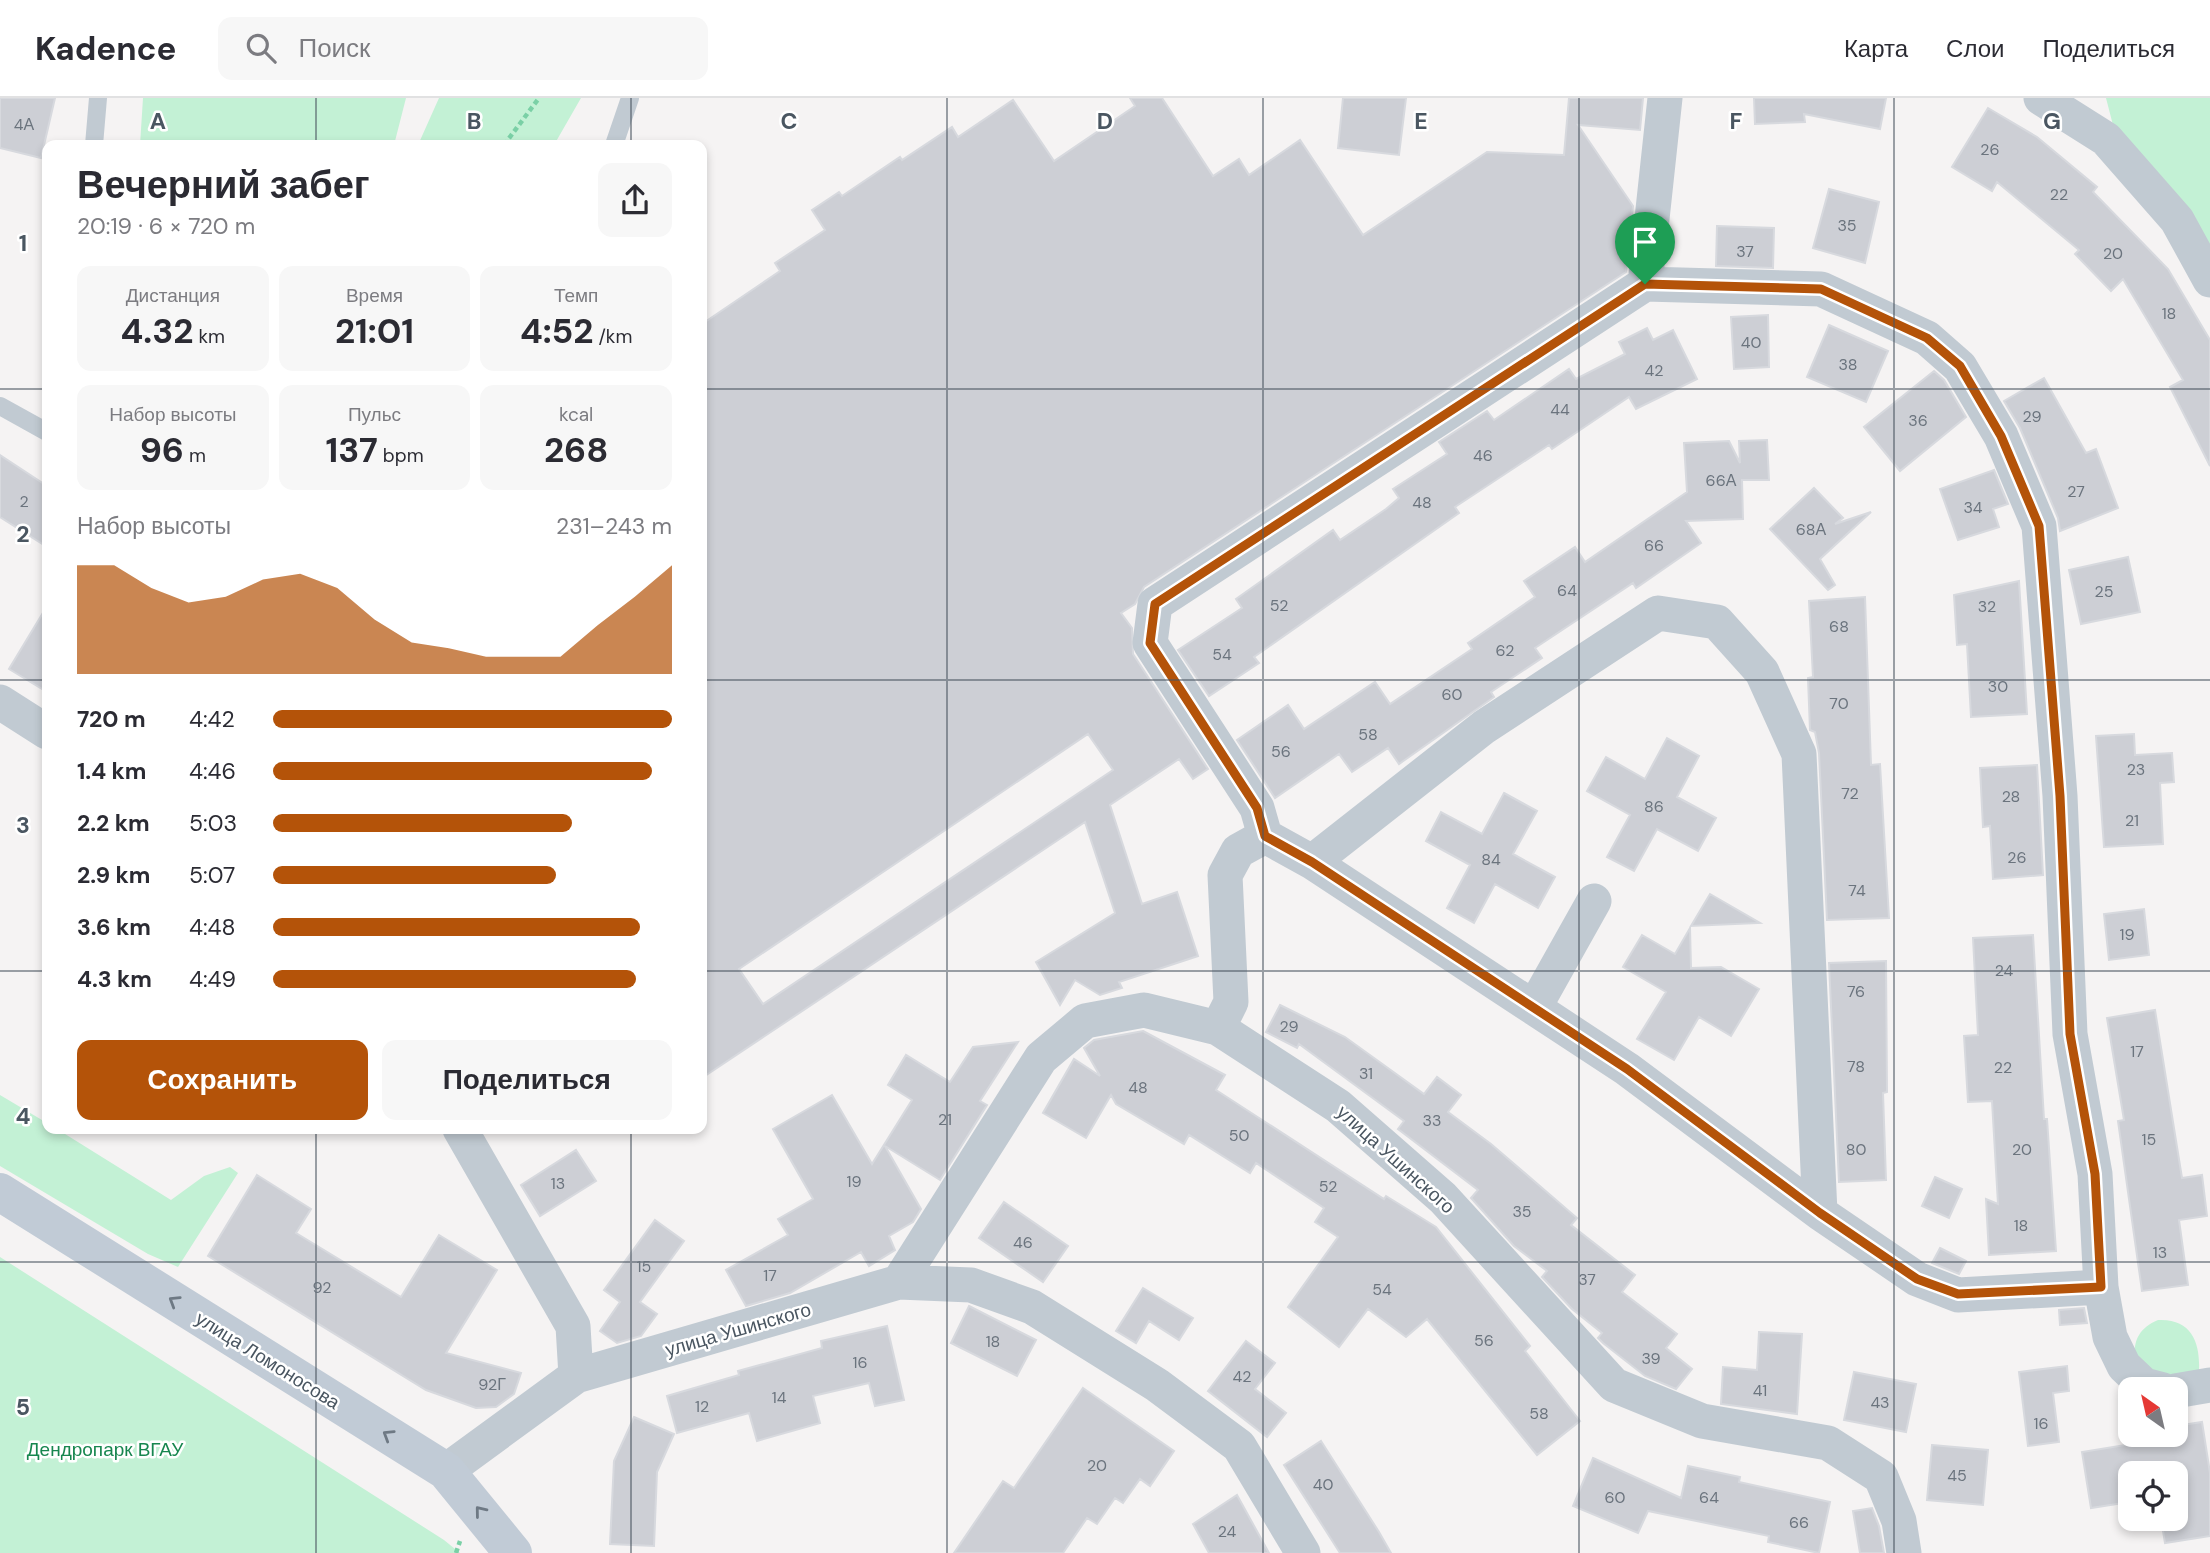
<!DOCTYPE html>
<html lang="ru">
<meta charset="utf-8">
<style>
:root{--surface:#fff;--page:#f7f7f7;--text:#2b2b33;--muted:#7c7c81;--line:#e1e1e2;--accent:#b45309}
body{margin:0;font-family:"DM Sans",sans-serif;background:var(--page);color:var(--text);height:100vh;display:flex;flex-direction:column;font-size:26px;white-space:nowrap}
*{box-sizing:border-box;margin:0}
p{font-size:23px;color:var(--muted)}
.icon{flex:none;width:38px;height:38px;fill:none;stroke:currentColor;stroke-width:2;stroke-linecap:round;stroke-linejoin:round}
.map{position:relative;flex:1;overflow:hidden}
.sheet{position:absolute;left:42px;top:42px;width:665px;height:994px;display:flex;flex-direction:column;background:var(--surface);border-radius:14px;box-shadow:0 4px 10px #0003}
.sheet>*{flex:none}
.needle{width:46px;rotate:326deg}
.controls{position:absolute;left:2118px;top:1279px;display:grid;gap:14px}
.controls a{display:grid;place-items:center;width:70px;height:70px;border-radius:14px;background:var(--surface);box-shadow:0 4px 10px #0003;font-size:35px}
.pin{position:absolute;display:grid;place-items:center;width:60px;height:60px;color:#fff;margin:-72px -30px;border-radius:50% 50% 50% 0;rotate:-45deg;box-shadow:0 0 7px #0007}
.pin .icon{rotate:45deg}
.round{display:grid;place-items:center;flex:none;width:74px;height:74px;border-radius:14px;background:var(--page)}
.summary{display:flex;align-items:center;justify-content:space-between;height:119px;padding:0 35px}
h1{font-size:38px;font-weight:700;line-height:52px}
.metrics{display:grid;grid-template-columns:repeat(3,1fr);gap:10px;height:119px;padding:7px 35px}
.metrics div{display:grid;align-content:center;border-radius:14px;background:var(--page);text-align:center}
.metrics b{font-size:35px;font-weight:700}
.metrics small{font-size:19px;font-weight:400}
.metrics p{font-size:19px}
.chart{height:196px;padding:14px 35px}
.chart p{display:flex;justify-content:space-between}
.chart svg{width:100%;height:126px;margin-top:7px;fill:var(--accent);opacity:.7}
.primary-button{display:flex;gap:14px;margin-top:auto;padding:14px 35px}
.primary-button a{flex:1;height:80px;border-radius:14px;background:var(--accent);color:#fff;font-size:28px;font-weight:700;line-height:80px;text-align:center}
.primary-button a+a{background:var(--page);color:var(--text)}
ul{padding:0 35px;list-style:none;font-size:23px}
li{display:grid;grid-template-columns:112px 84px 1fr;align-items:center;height:52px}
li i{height:18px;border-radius:9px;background:var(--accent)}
header{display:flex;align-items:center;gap:42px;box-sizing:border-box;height:98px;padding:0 35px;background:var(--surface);border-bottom:2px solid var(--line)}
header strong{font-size:33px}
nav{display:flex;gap:38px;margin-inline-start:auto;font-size:24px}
.search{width:490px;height:63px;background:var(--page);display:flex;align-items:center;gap:18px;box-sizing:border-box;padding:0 24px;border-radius:14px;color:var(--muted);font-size:26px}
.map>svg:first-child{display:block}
.green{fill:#c3f1d5}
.building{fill:#cdcfd5;stroke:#d7d9de;stroke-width:2;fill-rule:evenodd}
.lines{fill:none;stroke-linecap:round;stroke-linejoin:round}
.path{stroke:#7ad0a6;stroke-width:4.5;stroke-dasharray:5 3.5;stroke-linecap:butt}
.lane{stroke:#c1cad2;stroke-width:18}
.street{stroke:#c1cad2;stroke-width:35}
.secondary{stroke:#c1cbd6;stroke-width:38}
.oneway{stroke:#6e7984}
.route-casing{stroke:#fff;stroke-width:14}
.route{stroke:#b45309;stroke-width:9}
.grid{fill:none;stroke:#4a5661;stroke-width:2;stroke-opacity:0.55}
.labels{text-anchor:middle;stroke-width:5;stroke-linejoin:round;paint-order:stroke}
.number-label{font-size:16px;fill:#6b747e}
.street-label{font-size:19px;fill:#4a5661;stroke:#fff}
.park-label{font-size:19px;fill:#17864f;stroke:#fff}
.grid-label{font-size:23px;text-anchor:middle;font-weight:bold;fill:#4a5661;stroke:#fff;stroke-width:5;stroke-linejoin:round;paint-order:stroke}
</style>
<header>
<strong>Kadence</strong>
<div class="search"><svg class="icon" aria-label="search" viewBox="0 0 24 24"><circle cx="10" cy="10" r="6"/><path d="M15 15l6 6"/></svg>Поиск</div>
<nav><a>Карта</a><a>Слои</a><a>Поделиться</a></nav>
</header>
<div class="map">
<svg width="2210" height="1455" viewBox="0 0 2210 1455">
<rect width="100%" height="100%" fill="#f5f3f3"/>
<path class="green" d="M 143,0 L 406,0 L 394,47 L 140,47 Z
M 439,0 L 581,0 L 554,47 L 418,47 Z
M 2106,0 L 2210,0 L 2210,156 L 2114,31 Z
M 0,997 L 47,1025 L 47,1031 L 57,1031 L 171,1102 L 204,1078 L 230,1069 L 238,1075 L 178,1169 L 148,1156 L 0,1068 Z
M 0,1159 L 444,1442 L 460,1455 L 0,1455 Z
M 2158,1222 C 2197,1220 2202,1253 2198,1284 L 2140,1291 C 2135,1263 2125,1236 2158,1222 Z"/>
<path class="building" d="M 0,0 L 55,0 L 41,60 L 0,50 Z
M 1130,0 L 1162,0 L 1213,78 L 1239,61 L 1249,77 L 1300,42 L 1363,137 L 1487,54 L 1564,57 L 1569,0 L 1643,0 L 1640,32 L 1578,27 L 1633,108 L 1626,174 L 1144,489 L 1135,506 L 1121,515 L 1132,530 L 1133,556 L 1208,671 L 1193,681 L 1179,661 L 1110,707 L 1142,806 L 1177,794 L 1198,858 L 1119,884 L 1122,890 L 1100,897 L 1075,882 L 1060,907 L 1036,864 L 1115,815 L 1085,724 L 702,980 L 702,226 L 780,173 L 775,165 L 825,132 L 812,112 L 839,94 L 842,98 L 900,59 L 902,62 L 952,29 L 958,39 L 1013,2 L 1054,63 L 1135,8 ZM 1088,636 L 1113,672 L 763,906 L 739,871 Z
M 1343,0 L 1406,0 L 1399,57 L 1338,50 Z
M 1754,0 L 1886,0 L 1880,31 L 1804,16 L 1805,24 L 1755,26 Z
M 1988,10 L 2037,39 L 2097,89 L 2093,94 L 2168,171 L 2210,242 L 2210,368 L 2170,289 L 2183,282 L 2123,181 L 2111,193 L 2075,156 L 2079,152 L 1997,84 L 1992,93 L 1952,69 Z
M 1829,91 L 1879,104 L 1865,165 L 1813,150 Z
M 1717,128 L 1774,130 L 1773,170 L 1716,168 Z
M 1768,217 L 1769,269 L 1734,271 L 1731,219 Z
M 1829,227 L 1888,253 L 1866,304 L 1807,279 Z
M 1647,230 L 1653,242 L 1673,232 L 1697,281 L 1636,311 L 1629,299 L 1552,351 L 1549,347 L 1455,409 L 1459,415 L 1254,559 L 1259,565 L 1209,598 L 1178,552 L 1242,510 L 1236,501 L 1333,432 L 1340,442 L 1386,411 L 1399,400 L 1393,391 L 1447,356 L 1439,344 L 1487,313 L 1494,322 L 1569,271 L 1576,281 L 1625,256 L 1619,244 Z
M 1934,273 L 1944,282 L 1966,319 L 1900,373 L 1864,329 Z
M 2044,280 L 2086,355 L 2096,351 L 2118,410 L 2060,433 L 2058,420 L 2020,330 L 2004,303 Z
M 1767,342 L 1769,382 L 1742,382 L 1743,421 L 1686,423 L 1701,445 L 1636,490 L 1633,485 L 1535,550 L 1542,560 L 1491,594 L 1494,599 L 1399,666 L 1388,650 L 1352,674 L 1339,656 L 1275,700 L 1237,642 L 1288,607 L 1304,631 L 1375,584 L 1390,606 L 1472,551 L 1468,545 L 1535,499 L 1524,483 L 1575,449 L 1585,464 L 1687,394 L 1684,345 L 1729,343 L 1740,365 L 1739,343 Z
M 0,357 L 47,388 L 47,449 L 0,419 Z
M 1994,372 L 2008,406 L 1993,411 L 1999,429 L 1958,442 L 1940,391 Z
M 1814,390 L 1843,420 L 1835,426 L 1871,414 L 1820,461 L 1835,487 L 1828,492 L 1770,431 Z
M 2128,459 L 2140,514 L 2081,526 L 2069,472 Z
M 2019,483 L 2027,616 L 1971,619 L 1967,546 L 1957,547 L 1954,497 Z
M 1865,499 L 1871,667 L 1880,666 L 1889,820 L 1827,822 L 1819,655 L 1815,634 L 1810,632 L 1808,580 L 1813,579 L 1809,503 Z
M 47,508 L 47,594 L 9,571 Z
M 2134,636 L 2135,657 L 2172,655 L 2174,684 L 2160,685 L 2163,746 L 2104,749 L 2096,638 Z
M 1667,640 L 1699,658 L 1677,699 L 1716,720 L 1698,753 L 1657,731 L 1634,773 L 1607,759 L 1630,717 L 1587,693 L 1606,659 L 1645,681 Z
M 2037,667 L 2043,777 L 1993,781 L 1990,728 L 1983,729 L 1980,670 Z
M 1504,695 L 1537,713 L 1513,756 L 1555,779 L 1538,810 L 1495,786 L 1474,825 L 1447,810 L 1470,767 L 1426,743 L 1441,714 L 1482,736 Z
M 1710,796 L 1760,825 L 1691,828 Z
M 2144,811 L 2149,857 L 2109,862 L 2104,816 Z
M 1690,830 L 1691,870 L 1721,869 L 1759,891 L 1731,938 L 1699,919 L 1674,962 L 1637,941 L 1666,894 L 1623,869 L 1642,837 L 1675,856 Z
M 2033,837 L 2044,1021 L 2047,1021 L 2056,1153 L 1989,1157 L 1986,1101 L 1998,1106 L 1992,1003 L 1968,1004 L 1964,938 L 1978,937 L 1973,840 Z
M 1886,863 L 1887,994 L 1883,995 L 1886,1082 L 1839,1084 L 1829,865 Z
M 1280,907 L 1345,939 L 1424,996 L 1437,979 L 1461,997 L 1448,1014 L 1491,1046 L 1577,1120 L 1571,1127 L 1635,1177 L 1622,1194 L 1677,1236 L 1666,1250 L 1692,1271 L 1676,1291 L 1645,1278 L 1603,1245 L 1598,1240 L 1602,1235 L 1572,1211 L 1542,1179 L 1547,1173 L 1514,1148 L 1471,1100 L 1478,1092 L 1398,1031 L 1404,1023 L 1299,946 L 1297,950 L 1266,934 Z
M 2155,912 L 2182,1080 L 2202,1077 L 2207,1118 L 2179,1122 L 2188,1187 L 2142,1193 L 2118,1023 L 2124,1022 L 2107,920 Z
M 1143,933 L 1225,977 L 1216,992 L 1384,1101 L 1386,1098 L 1436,1129 L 1530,1248 L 1525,1253 L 1580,1323 L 1537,1357 L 1427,1221 L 1406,1239 L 1368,1211 L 1339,1249 L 1288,1209 L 1338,1139 L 1315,1124 L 1324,1110 L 1256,1065 L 1250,1075 L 1189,1037 L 1184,1046 L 1116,1006 L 1111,997 L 1086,1040 L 1043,1015 L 1074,961 L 1100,978 L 1084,950 L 1094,942 Z
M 1018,944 L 980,1003 L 987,1007 L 940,1082 L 885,1048 L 921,1111 L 913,1124 L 889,1138 L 895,1152 L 869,1168 L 861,1154 L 790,1195 L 746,1208 L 726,1172 L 788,1137 L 778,1121 L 813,1101 L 773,1031 L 832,997 L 872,1066 L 912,1002 L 888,987 L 906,957 L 950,984 L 973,949 Z
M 576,1052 L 596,1083 L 540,1118 L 521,1087 Z
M 257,1077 L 311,1111 L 296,1135 L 401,1199 L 439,1137 L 497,1172 L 446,1255 L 521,1275 L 514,1296 L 496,1309 L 476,1310 L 426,1292 L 208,1158 Z
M 1935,1079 L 1962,1091 L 1949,1120 L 1922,1108 Z
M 1004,1104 L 1068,1148 L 1043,1184 L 979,1140 Z
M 655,1122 L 684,1143 L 640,1204 L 657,1216 L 641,1238 L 617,1245 L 600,1233 L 620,1204 L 604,1192 Z
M 1940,1150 L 1966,1163 L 1959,1176 L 1932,1165 Z
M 1143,1190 L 1193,1220 L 1179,1242 L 1149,1223 L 1136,1245 L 1116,1233 Z
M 969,1208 L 1036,1242 L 1017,1278 L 951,1245 Z
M 2084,1210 L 2087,1225 L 2060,1227 L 2059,1212 Z
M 887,1228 L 904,1302 L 875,1308 L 869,1285 L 813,1298 L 820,1325 L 757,1343 L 749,1315 L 677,1335 L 667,1298 L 739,1277 L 738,1273 L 822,1250 L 821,1243 Z
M 1759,1234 L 1802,1236 L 1797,1316 L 1721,1306 L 1723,1269 L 1757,1272 Z
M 1246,1243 L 1275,1265 L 1255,1291 L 1286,1315 L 1267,1339 L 1208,1293 Z
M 2067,1268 L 2069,1293 L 2053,1295 L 2059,1344 L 2028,1348 L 2019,1274 Z
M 1854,1274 L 1916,1286 L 1906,1334 L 1844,1322 Z
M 1083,1290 L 1174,1353 L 1150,1388 L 1140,1381 L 1123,1405 L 1115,1400 L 1097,1426 L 1087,1420 L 1063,1455 L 954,1455 L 1003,1383 L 1014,1390 Z
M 634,1319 L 674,1336 L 657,1374 L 654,1448 L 610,1446 L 614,1363 Z
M 2202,1324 L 2210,1375 L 2210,1438 L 2165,1445 L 2161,1421 L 2175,1421 L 2175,1376 L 2130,1376 L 2130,1404 L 2091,1410 L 2082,1354 L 2150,1343 L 2149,1337 L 2175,1337 L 2175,1328 Z
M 1321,1343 L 1379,1434 L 1391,1455 L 1340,1455 L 1284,1367 Z
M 1932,1347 L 1988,1352 L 1983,1407 L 1927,1402 Z
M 1593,1360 L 1681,1400 L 1688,1368 L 1740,1379 L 1739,1384 L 1830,1404 L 1819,1455 L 1768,1444 L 1769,1438 L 1648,1413 L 1638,1435 L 1573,1408 Z
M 1237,1397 L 1269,1455 L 1209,1455 L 1193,1426 Z
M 1872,1410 L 1879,1428 L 1884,1455 L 1860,1455 L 1853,1413 Z"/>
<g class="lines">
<path class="path" d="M 504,47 L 539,0
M 456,1455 L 460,1443"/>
<path class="lane" d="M 94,47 L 98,0
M 614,47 L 630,0
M 0,308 L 47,334"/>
<path class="street" d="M 2041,0 L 2106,41 L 2177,122 L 2210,182
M 1645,186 L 1665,0
M 0,604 L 47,634
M 1312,764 L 1484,629 L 1658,515 L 1717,524 L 1762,574 L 1799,656 L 1820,1115
M 1534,910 L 1594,803
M 1218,930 L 1231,904 L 1225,777 L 1238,753 L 1265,738
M 460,1031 L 573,1228 L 576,1278
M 899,1184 L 971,1187 L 1032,1209 L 1157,1287 L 1239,1348 L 1303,1455
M 2101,1189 L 1958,1197 L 1917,1181 L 1820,1115 L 1627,971 L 1312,764 L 1265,738 L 1257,710 L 1150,545 L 1155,506 L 1645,186 L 1821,191 L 1927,240 L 1960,269 L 2001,338 L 2039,428 L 2060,698 L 2070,936 L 2095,1076 L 2101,1189 L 2110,1239 L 2124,1268 L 2144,1287 L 2163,1292
M 2175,1293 L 2210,1287
M 446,1373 L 576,1278 L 899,1184 L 1041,960 L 1085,923 L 1144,912 L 1218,930 L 1338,1008 L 1443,1100 L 1614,1287 L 1702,1323 L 1828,1345 L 1881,1379 L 1899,1423 L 1904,1455"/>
<path class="secondary" d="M 0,1094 L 446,1373 L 513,1455"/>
</g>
<defs><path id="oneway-chevron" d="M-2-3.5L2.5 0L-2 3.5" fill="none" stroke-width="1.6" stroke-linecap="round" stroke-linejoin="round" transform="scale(1.75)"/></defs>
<g class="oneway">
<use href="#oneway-chevron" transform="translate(174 1203) rotate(-148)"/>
<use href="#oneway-chevron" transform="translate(388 1337) rotate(-148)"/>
<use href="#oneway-chevron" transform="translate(480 1413) rotate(-129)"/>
</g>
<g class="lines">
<defs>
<path id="route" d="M 1645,186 L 1821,191 L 1927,240 L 1960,268 L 2001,338 L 2039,428 L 2060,698 L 2070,936 L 2095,1076 L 2101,1189 L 1958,1196 L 1917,1181 L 1820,1115 L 1627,971 L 1312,764 L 1265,738 L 1257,710 L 1150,545 L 1155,506 Z"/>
</defs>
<use href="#route" class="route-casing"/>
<use href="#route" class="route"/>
</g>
<path class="grid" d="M 316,0 L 316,47M 631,0 L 631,47M 947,0 L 947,1455M 1263,0 L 1263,1455M 1579,0 L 1579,1455M 1894,0 L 1894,1455M 0,291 L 47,291M 702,291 L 2210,291M 0,582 L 47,582M 702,582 L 2210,582M 0,873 L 47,873M 702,873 L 2210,873M 316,1031 L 316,1455M 631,1031 L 631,1455M 0,1164 L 2210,1164"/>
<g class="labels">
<g class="number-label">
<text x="24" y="32">4А</text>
<text x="1990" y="57">26</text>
<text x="2059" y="102">22</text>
<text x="1847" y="133">35</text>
<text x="1745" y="159">37</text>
<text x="2113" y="161">20</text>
<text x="2169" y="221">18</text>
<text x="1751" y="250">40</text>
<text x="1848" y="272">38</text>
<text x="1654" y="278">42</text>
<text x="1560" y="317">44</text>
<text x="2032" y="324">29</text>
<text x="1918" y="328">36</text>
<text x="1483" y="363">46</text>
<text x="1721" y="388">66А</text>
<text x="2076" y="399">27</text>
<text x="24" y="409">2</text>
<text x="1422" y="410">48</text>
<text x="1973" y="415">34</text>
<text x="1811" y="437">68А</text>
<text x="1654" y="453">66</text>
<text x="1567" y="498">64</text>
<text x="2104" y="499">25</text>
<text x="1279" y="513">52</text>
<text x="1987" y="514">32</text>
<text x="1839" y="534">68</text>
<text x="1505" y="558">62</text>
<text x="1222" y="562">54</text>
<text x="1998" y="594">30</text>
<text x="1452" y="602">60</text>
<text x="1839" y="611">70</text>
<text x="1368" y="642">58</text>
<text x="1281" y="659">56</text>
<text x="2136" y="677">23</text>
<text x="1850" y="701">72</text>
<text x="2011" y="704">28</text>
<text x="1654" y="714">86</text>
<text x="2132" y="728">21</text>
<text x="2017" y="765">26</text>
<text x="1491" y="767">84</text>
<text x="1857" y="798">74</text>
<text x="2127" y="842">19</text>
<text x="2004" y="878">24</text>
<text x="1856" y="899">76</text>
<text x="1289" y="934">29</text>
<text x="2137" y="959">17</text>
<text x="1856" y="974">78</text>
<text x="2003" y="975">22</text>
<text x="1366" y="981">31</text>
<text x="1138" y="995">48</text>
<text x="945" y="1027">21</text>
<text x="1432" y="1028">33</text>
<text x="1239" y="1043">50</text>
<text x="2149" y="1047">15</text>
<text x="1856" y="1057">80</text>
<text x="2022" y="1057">20</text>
<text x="854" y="1089">19</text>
<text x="558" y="1091">13</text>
<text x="1328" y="1094">52</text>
<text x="1522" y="1119">35</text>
<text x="2021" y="1133">18</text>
<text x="1023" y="1150">46</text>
<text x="2160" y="1160">13</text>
<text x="644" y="1174">15</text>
<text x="770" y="1183">17</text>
<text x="1587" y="1187">37</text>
<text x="322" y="1195">92</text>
<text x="1382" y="1197">54</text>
<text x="1484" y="1248">56</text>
<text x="993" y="1249">18</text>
<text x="1651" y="1266">39</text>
<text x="860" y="1270">16</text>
<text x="1242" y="1284">42</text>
<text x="492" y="1292">92Г</text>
<text x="1760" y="1298">41</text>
<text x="779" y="1305">14</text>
<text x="1880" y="1310">43</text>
<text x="702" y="1314">12</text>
<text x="1539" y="1321">58</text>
<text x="2041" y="1331">16</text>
<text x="1097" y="1373">20</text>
<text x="1957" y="1383">45</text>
<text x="1323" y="1392">40</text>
<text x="1615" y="1405">60</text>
<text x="1709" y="1405">64</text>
<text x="1799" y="1430">66</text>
<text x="1227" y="1439">24</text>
</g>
<g class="street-label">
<text transform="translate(1396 1061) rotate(42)" y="7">улица Ушинского</text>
<text transform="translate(738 1231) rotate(-16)" y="7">улица Ушинского</text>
<text transform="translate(268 1262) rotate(32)" y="7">улица Ломоносова</text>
</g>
<g class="park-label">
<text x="105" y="1358">Дендропарк ВГАУ</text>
</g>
</g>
<g class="grid-label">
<text x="158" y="31">A</text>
<text x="474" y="31">B</text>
<text x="789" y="31">C</text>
<text x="1105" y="31">D</text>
<text x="1421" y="31">E</text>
<text x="1736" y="31">F</text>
<text x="2052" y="31">G</text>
<text x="23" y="153">1</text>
<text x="23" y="444">2</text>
<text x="23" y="735">3</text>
<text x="23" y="1026">4</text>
<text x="23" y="1317">5</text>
</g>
</svg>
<div class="controls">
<a><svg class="needle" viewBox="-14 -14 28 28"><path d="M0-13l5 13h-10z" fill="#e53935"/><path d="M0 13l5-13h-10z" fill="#7c7c81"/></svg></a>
<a><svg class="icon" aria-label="locate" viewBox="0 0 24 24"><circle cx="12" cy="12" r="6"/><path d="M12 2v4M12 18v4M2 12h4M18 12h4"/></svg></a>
</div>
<div class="pin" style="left:1645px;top:186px;background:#1e9e55"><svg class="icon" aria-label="arrive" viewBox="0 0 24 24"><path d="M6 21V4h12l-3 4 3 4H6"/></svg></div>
<section class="sheet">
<div class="summary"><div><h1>Вечерний забег</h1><p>20:19 · 6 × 720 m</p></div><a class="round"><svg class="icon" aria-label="share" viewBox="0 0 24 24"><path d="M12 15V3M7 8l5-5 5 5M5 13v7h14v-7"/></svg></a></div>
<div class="metrics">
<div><p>Дистанция</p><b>4.32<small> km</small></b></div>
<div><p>Время</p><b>21:01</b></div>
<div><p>Темп</p><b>4:52<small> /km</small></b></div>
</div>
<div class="metrics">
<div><p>Набор высоты</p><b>96<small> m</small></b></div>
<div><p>Пульс</p><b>137<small> bpm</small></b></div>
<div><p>kcal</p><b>268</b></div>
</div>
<div class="chart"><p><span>Набор высоты</span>231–243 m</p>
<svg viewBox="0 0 160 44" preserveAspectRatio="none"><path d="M0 44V6L10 6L20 14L30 19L40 17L50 11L60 9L70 14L80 25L90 33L100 35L110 38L120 38L130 38L140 27L150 17L160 6V44z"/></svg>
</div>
<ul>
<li><b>720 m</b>4:42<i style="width:100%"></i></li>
<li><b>1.4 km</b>4:46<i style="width:95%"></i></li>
<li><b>2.2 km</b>5:03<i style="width:75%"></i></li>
<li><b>2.9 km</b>5:07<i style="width:71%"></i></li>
<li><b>3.6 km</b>4:48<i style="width:92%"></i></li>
<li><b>4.3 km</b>4:49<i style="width:91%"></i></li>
</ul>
<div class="primary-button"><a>Сохранить</a><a>Поделиться</a></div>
</section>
</div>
